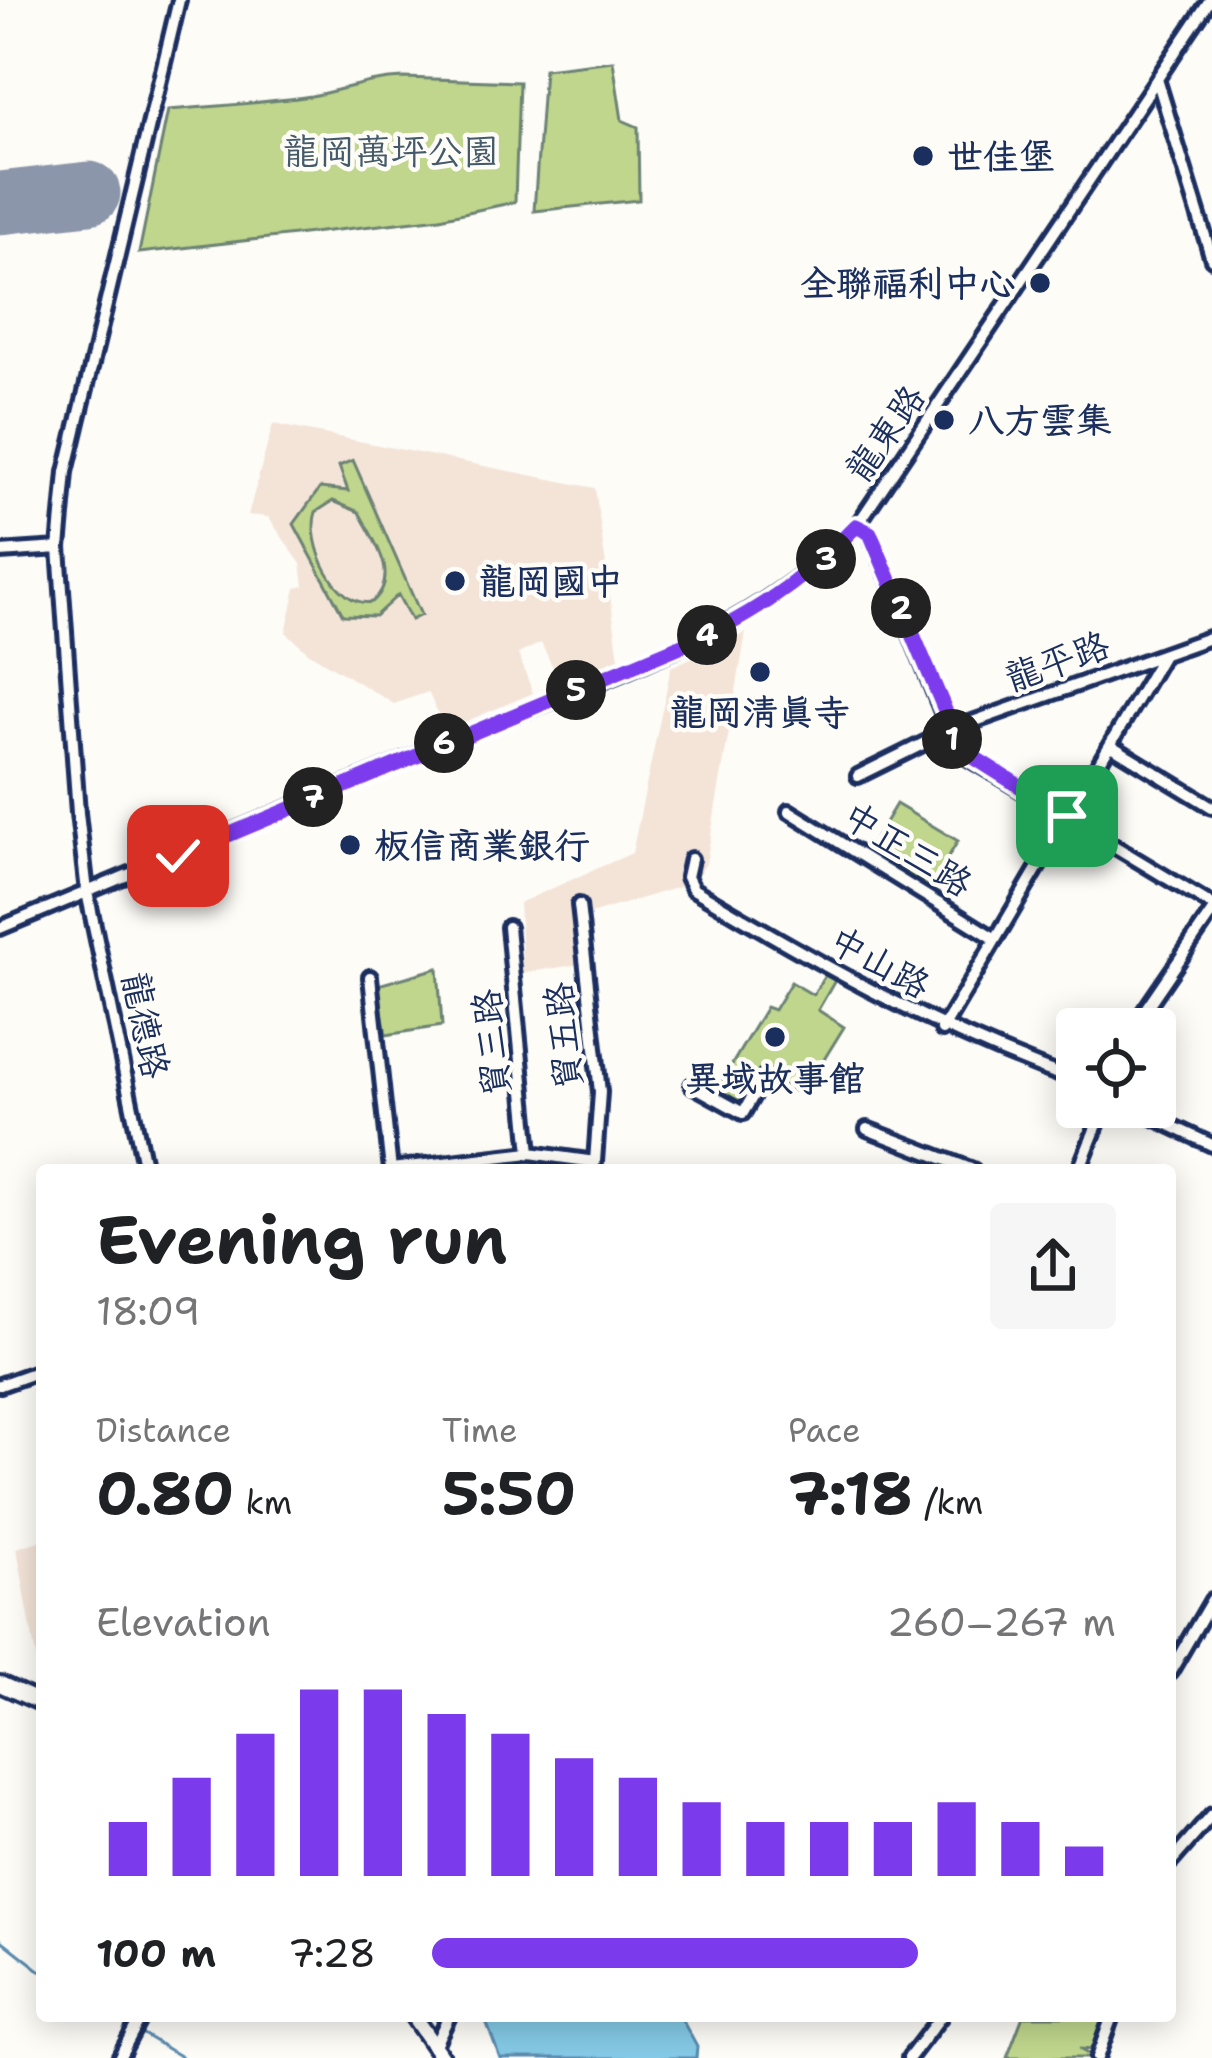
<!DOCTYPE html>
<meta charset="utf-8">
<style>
:root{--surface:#fff;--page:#f6f6f6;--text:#202124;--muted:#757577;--accent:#7c3aed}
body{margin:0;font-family:"Shantell Sans","LXGW WenKai TC",sans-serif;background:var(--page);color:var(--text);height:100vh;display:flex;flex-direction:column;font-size:45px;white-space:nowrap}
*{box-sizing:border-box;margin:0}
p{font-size:39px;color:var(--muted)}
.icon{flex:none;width:66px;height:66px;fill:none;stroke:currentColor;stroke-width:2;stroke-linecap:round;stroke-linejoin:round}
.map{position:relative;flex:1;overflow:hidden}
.side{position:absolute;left:36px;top:1164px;width:1140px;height:858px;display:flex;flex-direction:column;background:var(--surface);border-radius:12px;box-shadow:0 6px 30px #0003}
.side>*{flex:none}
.buttons{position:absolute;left:1056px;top:1008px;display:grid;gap:24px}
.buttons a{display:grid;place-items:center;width:120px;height:120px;border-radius:12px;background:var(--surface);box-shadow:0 6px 30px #0003;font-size:60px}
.pin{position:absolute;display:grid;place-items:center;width:102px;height:102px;color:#fff;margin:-51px;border-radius:24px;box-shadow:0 6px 18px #0006}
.km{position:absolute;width:60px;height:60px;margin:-30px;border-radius:50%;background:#222;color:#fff;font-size:33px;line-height:60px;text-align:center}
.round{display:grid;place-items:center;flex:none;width:126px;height:126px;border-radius:12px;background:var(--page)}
.overview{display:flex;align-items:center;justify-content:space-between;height:204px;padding:0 60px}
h1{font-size:66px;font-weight:700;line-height:90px}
.metrics{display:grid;grid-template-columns:repeat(3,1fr);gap:18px;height:204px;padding:12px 60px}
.metrics div{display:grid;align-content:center}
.metrics b{font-size:60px;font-weight:700}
.metrics small{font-size:33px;font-weight:400}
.metrics p{font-size:33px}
.chart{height:336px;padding:24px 60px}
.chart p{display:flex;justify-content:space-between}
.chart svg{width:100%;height:216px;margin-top:12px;stroke:var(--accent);stroke-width:6}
ul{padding:0 60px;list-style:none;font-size:39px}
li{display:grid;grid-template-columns:192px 144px 1fr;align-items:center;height:90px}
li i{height:30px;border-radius:15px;background:var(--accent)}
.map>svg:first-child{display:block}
.built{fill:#f4e4d8}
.green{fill:#bfd68c;stroke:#6d8275;stroke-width:3;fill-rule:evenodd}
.water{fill:#84c9e5;stroke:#5a8baf;stroke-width:3}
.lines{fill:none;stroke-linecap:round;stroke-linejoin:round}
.stream{stroke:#5a8baf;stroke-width:3}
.runway{stroke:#8c96aa;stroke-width:63}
.minor-casing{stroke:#1b2f5e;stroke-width:20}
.major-casing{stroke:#1b2f5e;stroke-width:22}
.minor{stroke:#fdfcf7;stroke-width:10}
.major{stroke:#fdfcf7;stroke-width:14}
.route-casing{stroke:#fff;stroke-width:24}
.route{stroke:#7c3aed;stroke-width:15}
.poi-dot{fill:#1b2f5e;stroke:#fdfcf7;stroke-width:4.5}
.labels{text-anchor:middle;stroke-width:9;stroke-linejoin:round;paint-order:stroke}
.park-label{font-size:36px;fill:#44596a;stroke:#fdfcf7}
.poi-label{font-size:36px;font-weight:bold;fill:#1b2f5e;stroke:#fdfcf7;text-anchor:start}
.street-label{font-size:36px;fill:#1b2f5e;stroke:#fdfcf7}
</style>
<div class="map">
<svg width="1212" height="2058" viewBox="0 0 1212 2058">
<rect width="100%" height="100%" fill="#fdfcf7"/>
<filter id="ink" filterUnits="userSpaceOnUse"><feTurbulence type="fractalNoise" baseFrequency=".00833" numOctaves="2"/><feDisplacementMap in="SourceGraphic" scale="24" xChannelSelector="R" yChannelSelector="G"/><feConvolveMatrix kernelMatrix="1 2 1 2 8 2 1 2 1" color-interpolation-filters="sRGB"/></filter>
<g filter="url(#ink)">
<path class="built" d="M 273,424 L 595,488 L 619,658 L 560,682 L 541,643 L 518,654 L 533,693 L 446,730 L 428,692 L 394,704 L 309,653 L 286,632 L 296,588 L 304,586 L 301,564 L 268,517 L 248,515 Z
M 746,633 L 706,864 L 692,883 L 587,915 L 587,963 L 523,973 L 519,903 L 632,853 L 671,667 Z
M 42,1540 L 42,1692 L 17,1548 Z"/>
<path class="green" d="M 613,61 L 622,120 L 638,127 L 639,200 L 534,211 L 544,69 Z
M 404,78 L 519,82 L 515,202 L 440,218 L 139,253 L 168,110 C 215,106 264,103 311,96 C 344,90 369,79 404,78 Z
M 353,460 L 421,615 L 411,620 L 398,595 L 375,616 L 343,615 L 294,524 L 320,488 L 348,491 L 339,466 ZM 333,501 L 359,512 C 373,540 402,576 372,602 C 336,609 306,542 316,512 Z
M 896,804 L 958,841 L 929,889 L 868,851 Z
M 438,968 L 442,1026 L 386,1035 L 378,985 Z
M 827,972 L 837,977 L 818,1010 L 844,1027 L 802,1095 L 769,1077 L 742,1118 L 712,1098 L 766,1007 L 774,1010 L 791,982 L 813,995 Z
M 1023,2016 L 1108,2016 L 1095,2050 L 1079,2049 L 1095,2058 L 1007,2058 Z"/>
<path class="water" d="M 484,2016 L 680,2016 L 697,2047 L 696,2058 L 500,2058 Z"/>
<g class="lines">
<path class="stream" d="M 0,1939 L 42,1972
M 113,2016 L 130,2026
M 138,2031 L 183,2058"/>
<path class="runway" d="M 0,203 L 89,193"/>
<defs>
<path id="minor" d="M 1157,79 L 1212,259
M 856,527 L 870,533 L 958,752 L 1212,905
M 0,552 L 59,548
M 1110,745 L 1212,807
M 858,776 L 953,729 L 1212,637
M 789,811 L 994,938
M 691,859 L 687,877 L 693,889 C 820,965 937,1031 1077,1081
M 508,927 L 530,1153
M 0,928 C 149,866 298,803 448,742 C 593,682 744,640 856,527 L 1210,0
M 370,977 L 391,1170
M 1132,1029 L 1212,912
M 942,1030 L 1163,655
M 692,1085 L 743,1113 L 764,1077
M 1131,1107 L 1212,1145
M 867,1129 L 973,1170
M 391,1169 L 530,1153 L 595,1162 L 600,1092 L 579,905
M 145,1170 L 87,892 L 78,813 L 59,548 L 66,472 L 179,0
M 1079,1170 L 1104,1107
M 0,1385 L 42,1370
M 1170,1672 L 1212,1600
M 1170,1863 L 1212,1815
M 434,2047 L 449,2016
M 119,2058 L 141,2016
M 909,2058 L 941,2016
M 1097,2058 L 1112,2016"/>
<path id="major" d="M 0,1684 L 42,1703
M 413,2016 L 442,2058"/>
</defs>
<use href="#minor" class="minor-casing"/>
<use href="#major" class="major-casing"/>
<use href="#minor" class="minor"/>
<use href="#major" class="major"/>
</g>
</g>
<g class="lines" filter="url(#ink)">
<defs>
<path id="route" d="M 178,856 L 716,631 C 771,603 814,570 856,526 L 870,533 L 953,729 L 951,743 L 1067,816"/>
</defs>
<use href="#route" class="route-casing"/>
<use href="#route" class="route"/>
</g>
<g class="poi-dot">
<circle cx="923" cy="156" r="12"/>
<circle cx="1040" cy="283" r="12"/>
<circle cx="944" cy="420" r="12"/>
<circle cx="455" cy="581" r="12"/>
<circle cx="760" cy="672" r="12"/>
<circle cx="350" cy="845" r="12"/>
<circle cx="775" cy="1037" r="12"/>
</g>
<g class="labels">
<g class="park-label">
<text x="391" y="164">龍岡萬坪公園</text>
</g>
<g class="poi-label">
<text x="947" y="169">世佳堡</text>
<text x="1016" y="296" text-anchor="end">全聯福利中心</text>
<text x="968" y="433">八方雲集</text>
<text x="479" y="594">龍岡國中</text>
<text x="760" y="725" text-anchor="middle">龍岡清真寺</text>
<text x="374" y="858">板信商業銀行</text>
<text x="775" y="1091" text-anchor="middle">異域故事館</text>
</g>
<g class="street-label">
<text transform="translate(885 433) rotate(-55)" y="13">龍東路</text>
<text transform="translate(1057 661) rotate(-20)" y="13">龍平路</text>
<text transform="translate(908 849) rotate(32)" y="13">中正三路</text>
<text transform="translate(880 962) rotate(29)" y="13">中山路</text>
<text transform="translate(146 1025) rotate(78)" y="13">龍德路</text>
<text transform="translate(563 1036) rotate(-96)" y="13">貿五路</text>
<text transform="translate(491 1043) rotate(-96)" y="13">貿三路</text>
</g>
</g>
</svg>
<div class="buttons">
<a><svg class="icon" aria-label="locate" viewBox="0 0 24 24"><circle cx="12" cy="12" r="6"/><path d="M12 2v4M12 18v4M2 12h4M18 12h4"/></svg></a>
</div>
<div class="pin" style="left:1067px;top:816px;background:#1e9e55"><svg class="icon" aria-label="arrive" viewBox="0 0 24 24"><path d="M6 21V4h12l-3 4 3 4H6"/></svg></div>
<div class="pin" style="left:178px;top:856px;background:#d93025"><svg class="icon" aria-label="check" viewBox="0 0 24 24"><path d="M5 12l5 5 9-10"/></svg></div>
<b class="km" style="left:952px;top:739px">1</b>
<b class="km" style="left:901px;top:608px">2</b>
<b class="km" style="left:826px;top:559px">3</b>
<b class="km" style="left:707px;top:635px">4</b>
<b class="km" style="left:576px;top:690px">5</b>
<b class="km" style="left:444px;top:743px">6</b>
<b class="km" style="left:313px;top:797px">7</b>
<section class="side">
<div class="overview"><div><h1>Evening run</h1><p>18:09</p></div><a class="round"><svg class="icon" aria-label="share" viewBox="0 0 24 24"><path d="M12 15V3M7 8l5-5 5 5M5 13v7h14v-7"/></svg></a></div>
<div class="metrics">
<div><p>Distance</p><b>0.80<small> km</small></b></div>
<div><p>Time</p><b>5:50</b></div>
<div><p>Pace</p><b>7:18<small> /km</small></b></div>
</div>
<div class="chart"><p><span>Elevation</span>260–267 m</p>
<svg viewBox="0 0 160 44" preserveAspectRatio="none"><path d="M5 44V33M15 44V24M25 44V15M35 44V6M45 44V6M55 44V11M65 44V15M75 44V20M85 44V24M95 44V29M105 44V33M115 44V33M125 44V33M135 44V29M145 44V33M155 44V38"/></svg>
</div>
<ul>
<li><b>100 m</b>7:28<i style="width:71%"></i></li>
</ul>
</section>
</div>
